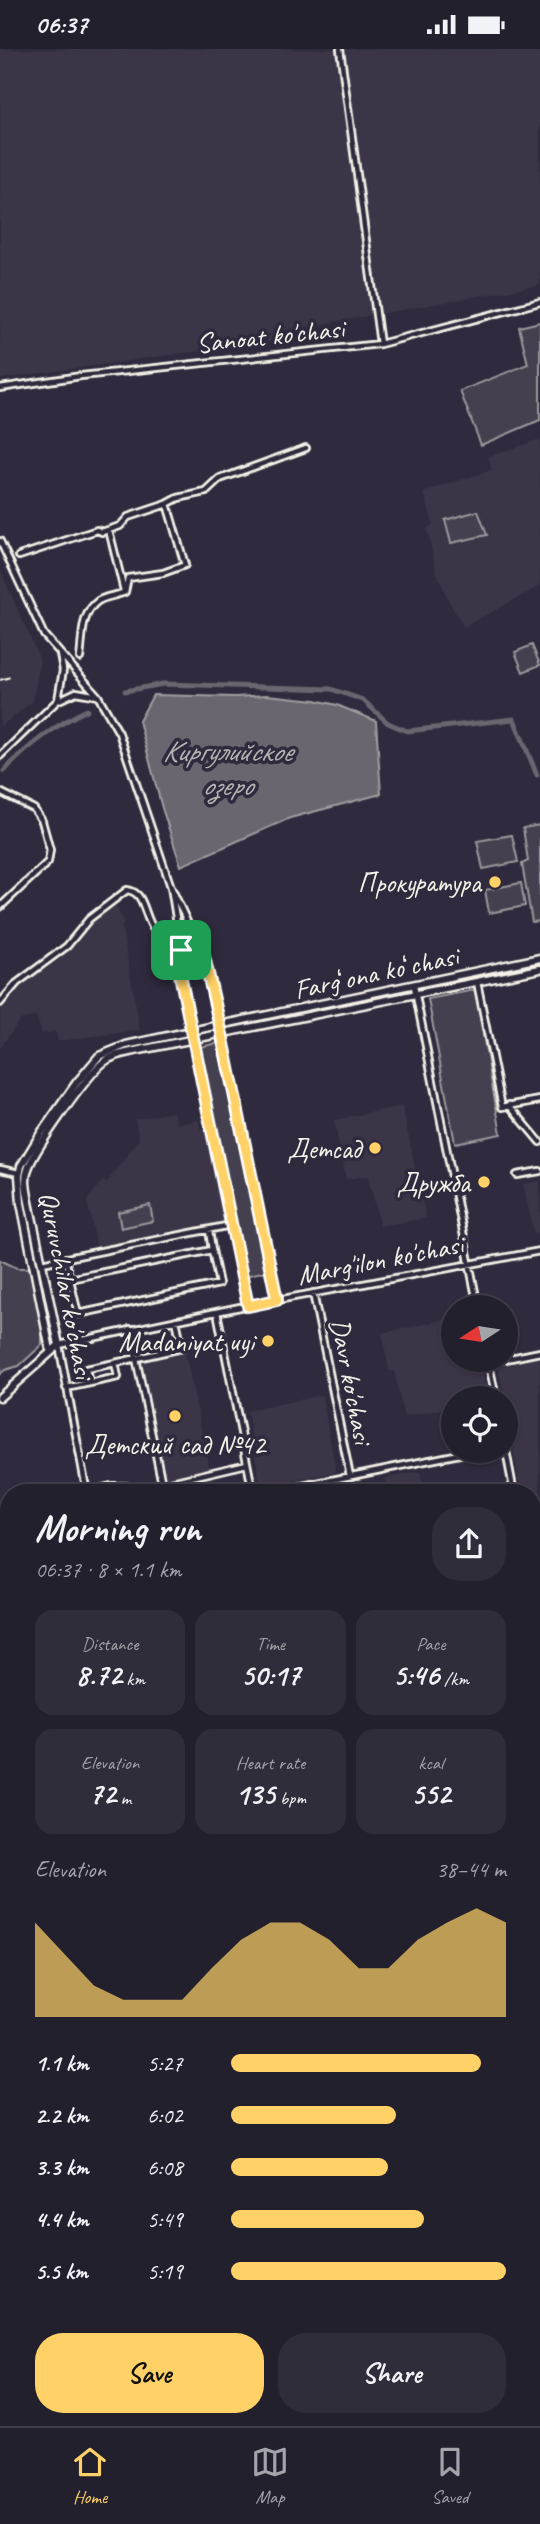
<!DOCTYPE html>
<meta charset="utf-8">
<style>
:root{--surface:#23202e;--page:#2f2d3a;--text:#f1f3f6;--muted:#a3a3aa;--line:#403e4a;--accent:#ffd166}
body{margin:0;font-family:Caveat,sans-serif;background:var(--page);color:var(--text);height:100vh;display:flex;flex-direction:column;font-size:26px;white-space:nowrap}
*{box-sizing:border-box;margin:0}
p{font-size:23px;color:var(--muted)}
.icon{flex:none;width:38px;height:38px;fill:none;stroke:currentColor;stroke-width:2;stroke-linecap:round;stroke-linejoin:round}
.map{position:relative;flex:1;overflow:hidden}
.sheet{position:absolute;left:0px;top:1435px;width:541px;height:943px;display:flex;flex-direction:column;background:var(--surface);border-radius:28px 28px 0 0;box-shadow:0 2px 5px #0004,0 0 0 2px var(--line)}
.sheet>*{flex:none}
.needle{width:46px;rotate:258deg}
.buttons{position:absolute;left:441px;top:1246px;display:grid;gap:14px}
.buttons a{display:grid;place-items:center;width:77px;height:77px;border-radius:50%;background:var(--surface);box-shadow:0 2px 5px #0004,0 0 0 2px var(--line);font-size:35px}
.pin{position:absolute;display:grid;place-items:center;width:60px;height:60px;color:#fff;margin:-30px;border-radius:14px;box-shadow:0 4px 10px #0006}
.round{display:grid;place-items:center;flex:none;width:74px;height:74px;border-radius:28px;background:var(--page)}
.head{display:flex;align-items:center;justify-content:space-between;height:119px;padding:0 35px}
h1{font-size:38px;font-weight:700;line-height:52px}
.metrics{display:grid;grid-template-columns:repeat(3,1fr);gap:10px;height:119px;padding:7px 35px}
.metrics div{display:grid;align-content:center;border-radius:18px;background:var(--page);text-align:center}
.metrics b{font-size:30px;font-weight:700}
.metrics small{font-size:19px;font-weight:400}
.metrics p{font-size:19px}
.chart{height:196px;padding:14px 35px}
.chart p{display:flex;justify-content:space-between}
.chart svg{width:100%;height:126px;margin-top:7px;fill:var(--accent);opacity:.7}
.cta{display:flex;gap:14px;margin-top:auto;padding:14px 35px}
.cta a{flex:1;height:80px;border-radius:28px;background:var(--accent);color:#111;font-size:28px;font-weight:700;line-height:80px;text-align:center}
.cta a+a{background:var(--page);color:var(--text)}
ul{padding:0 35px;list-style:none;font-size:23px}
li{display:grid;grid-template-columns:112px 84px 1fr;align-items:center;height:52px}
li i{height:18px;border-radius:9px;background:var(--accent)}
.status{display:flex;justify-content:space-between;align-items:center;height:49px;padding:0 35px;background:var(--surface);direction:ltr}
.status svg{height:19px;fill:currentColor}
.dock{display:flex;justify-content:space-around;align-items:center;height:98px;border-top:2px solid var(--line);background:var(--surface);font-size:19px;color:var(--muted)}
.dock a{display:grid;justify-items:center;gap:4px}
.dock .on{color:var(--accent)}
.map>svg:first-child{display:block}
.built{fill:#3b3647}
.green{fill:#454050;stroke:#9c989c;stroke-width:2}
.water{fill:#6a6670;stroke:#a19ea0;stroke-width:2}
.lines{fill:none;stroke-linecap:round;stroke-linejoin:round}
.canal{stroke:#6a6670;stroke-width:5}
.minor-casing{stroke:#f4f1e8;stroke-width:10}
.major-casing{stroke:#f4f1e8;stroke-width:11}
.minor{stroke:#2f2a3d;stroke-width:4.5}
.major{stroke:#2f2a3d;stroke-width:6}
.rail{stroke:#f4f1e8;stroke-width:2;stroke-dasharray:10 5;stroke-linecap:butt}
.route-casing{stroke:#fff;stroke-width:14}
.route{stroke:#ffd166;stroke-width:9}
.poi-dot{fill:#ffd166;stroke:#2f2a3d;stroke-width:2.5}
.labels{text-anchor:middle;stroke-width:7;stroke-linejoin:round;paint-order:stroke}
.street-label{font-size:28px;fill:#f4f1e8;stroke:#2f2a3d}
.poi-label{font-size:28px;fill:#f4f1e8;stroke:#2f2a3d;text-anchor:end}
.water-label{font-size:30px;font-style:italic;fill:#b6b2b2;stroke:#2f2a3d}
</style>
<div class="status"><b>06:37</b><svg viewBox="0 0 49 12"><path d="M0 12V9h3v3zM5 12V6h3v6zM10 12V3h3v9zM15 12V0h3v12zM26 1h20v11H26zM47 4h2v5h-2z"/></svg></div>
<div class="map">
<svg width="540" height="2377" viewBox="0 0 540 2377">
<rect width="100%" height="100%" fill="#2f2a3d"/>
<filter id="ink" filterUnits="userSpaceOnUse"><feTurbulence type="fractalNoise" baseFrequency=".0143" numOctaves="2"/><feDisplacementMap in="SourceGraphic" scale="14" xChannelSelector="R" yChannelSelector="G"/><feConvolveMatrix kernelMatrix="1 2 1 2 8 2 1 2 1" color-interpolation-filters="sRGB"/></filter>
<g filter="url(#ink)">
<path class="built" d="M 0,0 L 540,0 L 540,236 L 279,283 L 277,289 L 272,292 L 0,330 Z
M 540,390 L 540,537 L 464,578 L 450,555 L 436,522 L 427,479 L 433,475 L 424,443 L 492,421 L 488,408 Z
M 0,520 L 40,611 L 33,652 L 0,678 Z
M 115,855 L 124,873 L 122,879 L 140,981 L 58,992 L 55,982 L 42,985 L 36,967 L 20,971 L 0,999 L 0,961 L 3,954 L 21,934 L 66,900 L 82,882 Z
M 402,1057 L 426,1169 L 380,1177 L 368,1127 L 346,1130 L 334,1071 Z
M 173,1063 L 177,1075 L 198,1071 L 201,1081 L 207,1080 L 226,1172 L 97,1199 L 87,1152 L 102,1132 L 106,1134 L 139,1090 L 135,1070 Z
M 540,1132 L 540,1184 L 534,1185 L 523,1135 Z
M 453,1269 L 453,1311 L 480,1311 L 488,1349 L 453,1349 L 453,1358 L 404,1368 L 394,1322 L 389,1322 L 382,1284 Z
M 185,1303 L 210,1422 L 164,1432 L 139,1313 Z
M 540,1308 L 540,1516 L 536,1517 L 532,1497 L 532,1444 L 521,1444 L 506,1361 L 506,1349 L 504,1349 L 498,1317 Z
M 322,1346 L 336,1423 L 261,1439 L 247,1362 Z
M 420,1423 L 425,1444 L 388,1444 L 385,1429 Z"/>
<path class="green" d="M 540,273 L 540,371 L 481,396 L 460,342 L 528,315 L 519,278 Z
M 478,462 L 487,486 L 451,494 L 445,471 Z
M 532,596 L 540,616 L 523,623 L 515,603 Z
M 540,776 L 540,872 L 532,873 L 522,815 L 528,812 L 523,779 Z
M 512,786 L 518,813 L 483,820 L 477,792 Z
M 521,834 L 525,857 L 489,864 L 485,841 Z
M 475,941 L 501,1085 L 455,1094 L 428,950 Z
M 223,993 L 270,1221 L 241,1228 L 195,999 Z
M 150,1156 L 153,1172 L 121,1179 L 118,1163 Z
M 0,1211 L 17,1219 L 30,1219 L 42,1276 L 42,1296 L 19,1317 L 5,1321 L 0,1325 Z
M 39,2370 L 153,2370 L 146,2377 L 39,2377 Z"/>
<path class="water" d="M 153,646 L 236,648 L 267,646 L 315,651 L 337,656 L 376,672 L 381,745 L 290,769 L 181,817 L 162,759 L 139,672 Z"/>
<g class="lines">
<path class="canal" d="M 125,642 L 163,635 L 331,640 L 363,651 L 388,674 L 407,682 L 514,670 L 537,726
M 4,722 C 27,698 57,675 87,661"/>
<defs>
<path id="minor" d="M 340,0 L 380,295
M 0,339 L 81,327 L 380,295 L 540,253
M 109,481 L 124,542
M 0,492 L 44,586 L 98,647 L 119,684 L 171,838
M 19,507 L 97,481 L 102,483 L 120,477 L 128,468 L 167,455
M 80,609 C 83,589 80,565 98,552 C 106,547 116,547 125,543 L 128,529 L 163,524 L 185,516 L 167,455 L 178,449 L 206,443 L 220,430 L 306,399
M 58,651 L 63,621 L 60,605
M 0,707 L 57,652 L 76,643 L 98,647
M 0,743 L 34,760 L 42,772 L 50,801 L 48,813 L 0,858
M 176,906 L 185,897 L 198,897
M 477,933 L 502,1058 L 540,1051
M 414,937 L 478,1258
M 0,954 L 17,934 L 67,897 L 89,870 L 127,841 C 153,844 137,887 177,894
M 509,1056 L 540,1093
M 0,1120 L 19,1124
M 517,1126 L 540,1122
M 209,1181 L 212,1201
M 65,1209 L 78,1265 L 219,1235 L 212,1201 L 70,1230
M 42,1214 L 231,1176
M 313,1244 L 350,1427
M 248,1257 L 177,911 L 177,875 L 171,838 L 203,907 L 277,1251
M 217,1263 L 253,1444
M 506,1310 L 540,1303
M 488,1311 L 496,1349
M 488,1313 L 501,1311
M 89,1334 L 86,1320 L 115,1314
M 66,1339 L 118,1328 L 115,1314 L 182,1299 L 176,1271
M 506,1402 L 514,1444
M 162,1435 L 247,1415
M 87,1443 L 111,1437 L 126,1437 L 142,1441 L 162,1435 L 130,1280
M 87,1444 L 59,1296 L 240,1258 L 540,1202
M 268,1444 L 474,1402
M 532,1530 L 540,1528
M 532,1537 L 540,1574
M 0,1570 L 9,1578
M 0,1613 L 9,1604
M 532,1640 L 540,1639
M 0,1646 L 9,1655
M 532,1685 L 540,1683
M 0,1704 L 9,1696
M 0,1706 L 9,1715
M 0,1738 L 9,1747
M 532,1740 L 540,1739
M 532,1801 L 540,1799
M 532,1858 L 540,1856
M 0,1890 L 9,1899
M 532,1904 L 540,1903
M 0,1917 L 9,1926
M 532,2044 L 540,2037
M 532,2115 L 540,2108
M 0,2146 L 9,2140
M 0,2231 L 9,2225
M 0,2292 L 9,2315
M 532,2341 L 540,2334
M 532,2345 L 540,2356
M 20,2370 L 20,2377
M 373,2370 L 380,2377
M 460,2370 L 467,2377
M 218,2377 L 226,2370"/>
<path id="major" d="M 50,1301 L 21,1154 L 19,1127 L 21,1117 L 41,1084 L 77,1033 L 99,1007 L 126,996 L 191,982 L 540,909
M 0,1348 L 59,1296 L 29,1153 C 27,1142 24,1130 28,1120 C 35,1100 87,1026 104,1013 C 114,1005 128,1004 140,1001 L 540,920
M 532,2189 L 540,2183
M 309,2377 L 318,2370"/>
</defs>
<use href="#minor" class="minor-casing"/>
<use href="#major" class="major-casing"/>
<use href="#minor" class="minor"/>
<use href="#major" class="major"/>
<path class="rail" d="M 0,631 L 14,627"/>
</g>
</g>
<g class="lines" filter="url(#ink)">
<defs>
<path id="route" d="M 194,895 L 199,897 L 204,907 L 222,985 L 277,1251 L 248,1257 L 177,911 L 176,906 L 185,897 Z"/>
</defs>
<use href="#route" class="route-casing"/>
<use href="#route" class="route"/>
</g>
<g class="poi-dot">
<circle cx="495" cy="833" r="7"/>
<circle cx="375" cy="1099" r="7"/>
<circle cx="484" cy="1133" r="7"/>
<circle cx="268" cy="1292" r="7"/>
<circle cx="175" cy="1367" r="7"/>
</g>
<g class="labels">
<g class="street-label">
<text transform="translate(270 286) rotate(-6)" y="10">Sanoat ko'chasi</text>
<text transform="translate(376 923) rotate(-12)" y="10">Fargʻona koʻchasi</text>
<text transform="translate(380 1210) rotate(-11)" y="10">Marg'ilon ko'chasi</text>
<text transform="translate(67 1236) rotate(79)" y="10">Quruvchilar ko'chasi</text>
<text transform="translate(352 1332) rotate(79)" y="10">Davr ko'chasi</text>
</g>
<g class="poi-label">
<text x="481" y="843">Прокуратура</text>
<text x="361" y="1109">Детсад</text>
<text x="470" y="1143">Дружба</text>
<text x="254" y="1302">Madaniyat uyi</text>
<text x="175" y="1405" text-anchor="middle">Детский сад №42</text>
</g>
<g class="water-label">
<text x="227" y="712">Киргулийское<tspan x="227" dy="34">озеро</tspan></text>
</g>
</g>
</svg>
<div class="buttons">
<a><svg class="needle" viewBox="-14 -14 28 28"><path d="M0-13l5 13h-10z" fill="#e53935"/><path d="M0 13l5-13h-10z" fill="#a3a3aa"/></svg></a>
<a><svg class="icon" aria-label="locate" viewBox="0 0 24 24"><circle cx="12" cy="12" r="6"/><path d="M12 2v4M12 18v4M2 12h4M18 12h4"/></svg></a>
</div>
<div class="pin" style="left:181px;top:901px;background:#1e9e55"><svg class="icon" aria-label="arrive" viewBox="0 0 24 24"><path d="M6 21V4h12l-3 4 3 4H6"/></svg></div>
<section class="sheet">
<div class="head"><div><h1>Morning run</h1><p>06:37 · 8 × 1.1 km</p></div><a class="round"><svg class="icon" aria-label="share" viewBox="0 0 24 24"><path d="M12 15V3M7 8l5-5 5 5M5 13v7h14v-7"/></svg></a></div>
<div class="metrics">
<div><p>Distance</p><b>8.72<small> km</small></b></div>
<div><p>Time</p><b>50:17</b></div>
<div><p>Pace</p><b>5:46<small> /km</small></b></div>
</div>
<div class="metrics">
<div><p>Elevation</p><b>72<small> m</small></b></div>
<div><p>Heart rate</p><b>135<small> bpm</small></b></div>
<div><p>kcal</p><b>552</b></div>
</div>
<div class="chart"><p><span>Elevation</span>38–44 m</p>
<svg viewBox="0 0 160 44" preserveAspectRatio="none"><path d="M0 44V11L10 22L20 33L30 38L40 38L50 38L60 27L70 17L80 11L90 11L100 17L110 27L120 27L130 17L140 11L150 6L160 11V44z"/></svg>
</div>
<ul>
<li><b>1.1 km</b>5:27<i style="width:91%"></i></li>
<li><b>2.2 km</b>6:02<i style="width:60%"></i></li>
<li><b>3.3 km</b>6:08<i style="width:57%"></i></li>
<li><b>4.4 km</b>5:49<i style="width:70%"></i></li>
<li><b>5.5 km</b>5:19<i style="width:100%"></i></li>
</ul>
<div class="cta"><a>Save</a><a>Share</a></div>
</section>
</div>
<nav class="dock">
<a class="on"><svg class="icon" aria-label="home" viewBox="0 0 24 24"><path d="M3 11l9-7 9 7M6 9v11h12V9"/></svg>Home</a>
<a><svg class="icon" aria-label="map" viewBox="0 0 24 24"><path d="M3 6l6-2 6 2 6-2v14l-6 2-6-2-6 2zM9 4v14M15 6v14"/></svg>Map</a>
<a><svg class="icon" aria-label="saved" viewBox="0 0 24 24"><path d="M7 4h10v16l-5-4-5 4z"/></svg>Saved</a>
</nav>
